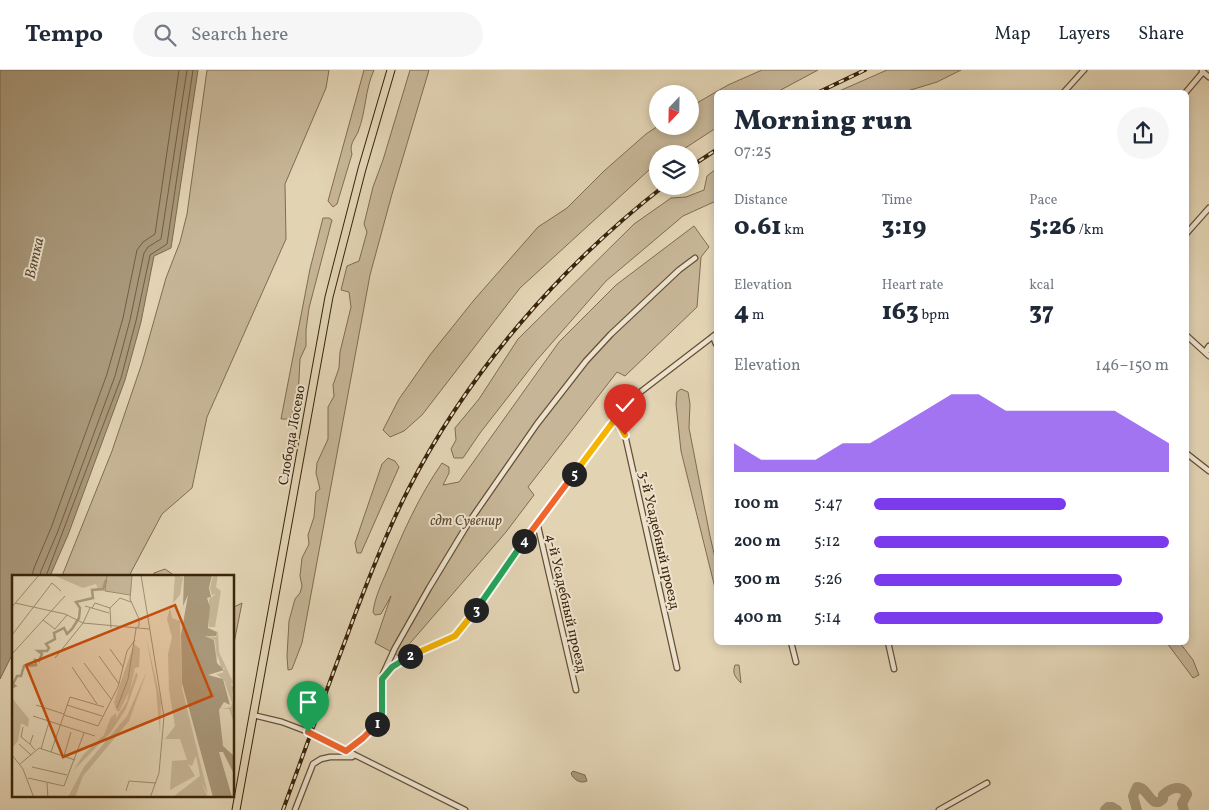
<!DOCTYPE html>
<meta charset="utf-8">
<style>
:root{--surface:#fff;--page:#f6f6f7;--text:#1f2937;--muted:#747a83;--line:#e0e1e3;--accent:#7c3aed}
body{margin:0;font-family:Vollkorn,serif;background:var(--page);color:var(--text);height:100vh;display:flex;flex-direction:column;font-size:19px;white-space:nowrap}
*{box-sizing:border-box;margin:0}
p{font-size:16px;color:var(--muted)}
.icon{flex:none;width:28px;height:28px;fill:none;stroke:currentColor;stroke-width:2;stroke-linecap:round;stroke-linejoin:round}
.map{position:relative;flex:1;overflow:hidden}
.side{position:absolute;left:714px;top:20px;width:475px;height:555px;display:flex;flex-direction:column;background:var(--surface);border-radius:8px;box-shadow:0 2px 8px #0003}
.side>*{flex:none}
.needle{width:32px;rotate:202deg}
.buttons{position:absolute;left:649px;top:15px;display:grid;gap:10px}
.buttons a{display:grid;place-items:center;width:50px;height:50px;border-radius:50%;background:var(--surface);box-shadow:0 2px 8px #0003;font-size:25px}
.pin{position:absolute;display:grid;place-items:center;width:42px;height:42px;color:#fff;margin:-51px -21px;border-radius:50% 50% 50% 0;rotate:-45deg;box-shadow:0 0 5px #0007}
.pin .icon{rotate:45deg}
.km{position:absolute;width:25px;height:25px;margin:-12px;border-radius:50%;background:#222;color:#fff;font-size:14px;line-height:25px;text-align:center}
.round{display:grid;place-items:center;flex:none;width:52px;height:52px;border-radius:26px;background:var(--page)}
.overview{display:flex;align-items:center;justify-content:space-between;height:85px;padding:0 20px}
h1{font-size:28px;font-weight:800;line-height:38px}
.stats{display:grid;grid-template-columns:repeat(3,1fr);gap:8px;height:85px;padding:5px 20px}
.stats div{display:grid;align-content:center}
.stats b{font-size:25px;font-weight:800}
.stats small{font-size:14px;font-weight:400}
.stats p{font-size:14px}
.chart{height:140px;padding:10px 20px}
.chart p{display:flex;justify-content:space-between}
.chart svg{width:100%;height:90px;margin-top:5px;fill:var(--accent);opacity:.7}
ul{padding:0 20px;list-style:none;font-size:16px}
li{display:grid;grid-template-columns:80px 60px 1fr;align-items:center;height:38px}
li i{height:12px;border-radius:6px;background:var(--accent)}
header{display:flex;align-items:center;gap:30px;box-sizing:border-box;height:70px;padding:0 25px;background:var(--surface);border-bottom:1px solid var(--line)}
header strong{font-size:24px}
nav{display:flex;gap:28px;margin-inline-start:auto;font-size:18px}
.search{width:350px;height:45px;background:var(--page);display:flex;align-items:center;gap:12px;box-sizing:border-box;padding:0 18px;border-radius:28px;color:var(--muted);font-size:19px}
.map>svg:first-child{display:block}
.green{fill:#c6b596;stroke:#806c50}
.water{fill:#a9987a;stroke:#7d6a4e}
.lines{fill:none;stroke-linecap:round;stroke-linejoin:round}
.shore{stroke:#725e42;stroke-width:1}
.river{stroke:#a9987a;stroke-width:10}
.minor-casing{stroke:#655035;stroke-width:7}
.primary-casing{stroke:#3b240b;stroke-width:9}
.minor{stroke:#ece2ce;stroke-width:4.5}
.primary{stroke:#e2d3b3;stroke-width:7}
.rail-casing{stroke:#3b240b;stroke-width:4}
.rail{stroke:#ece2ce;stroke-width:2;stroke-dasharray:5.5;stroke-linecap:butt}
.split-1-casing{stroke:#fff;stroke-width:10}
.split-2-casing{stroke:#fff;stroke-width:10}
.split-3-casing{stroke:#fff;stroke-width:10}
.split-4-casing{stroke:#fff;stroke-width:10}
.split-5-casing{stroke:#fff;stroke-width:10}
.split-6-casing{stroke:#fff;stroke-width:10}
.split-1{stroke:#f0652b;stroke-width:6}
.split-2{stroke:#22a559;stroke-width:6}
.split-3{stroke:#f5b400;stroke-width:6}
.split-4{stroke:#22a559;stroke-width:6}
.split-5{stroke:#f0652b;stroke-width:6}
.split-6{stroke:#f5b400;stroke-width:6}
.labels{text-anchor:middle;stroke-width:4;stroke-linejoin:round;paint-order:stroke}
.street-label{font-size:14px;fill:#3b240b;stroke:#ece2ce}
.park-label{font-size:14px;font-style:italic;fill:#5e482e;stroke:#ece2ce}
.water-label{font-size:15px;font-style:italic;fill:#5c472c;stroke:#ece2ce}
.inset-river{fill:none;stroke:#a9987a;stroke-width:2.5}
.inset-road{fill:none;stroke:#9f8d70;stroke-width:1}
.view{fill:#c54e0c;fill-opacity:0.15;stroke:#c54e0c;stroke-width:2.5}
.inset-edge{fill:none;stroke:#3b240b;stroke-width:2.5}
</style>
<header>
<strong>Tempo</strong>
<div class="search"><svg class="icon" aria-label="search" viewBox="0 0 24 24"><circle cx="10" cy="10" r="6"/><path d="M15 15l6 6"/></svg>Search here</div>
<nav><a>Map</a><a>Layers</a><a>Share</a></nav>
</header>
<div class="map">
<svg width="1209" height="740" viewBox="0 0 1209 740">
<rect width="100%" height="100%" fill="#e2d3b3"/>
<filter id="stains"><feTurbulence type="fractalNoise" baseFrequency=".004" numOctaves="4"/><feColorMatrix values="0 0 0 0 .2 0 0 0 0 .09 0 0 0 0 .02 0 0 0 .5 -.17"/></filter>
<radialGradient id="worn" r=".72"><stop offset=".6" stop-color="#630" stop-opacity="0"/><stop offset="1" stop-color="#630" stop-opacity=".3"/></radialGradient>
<path class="green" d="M 207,0 L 329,0 L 326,18 L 285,114 L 286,169 L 207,347 L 192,418 L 162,444 L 129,506 L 62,506 L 112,381 L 142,293 L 166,208 L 180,172 L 187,144 Z
M 364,0 L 374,0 C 365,19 366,42 358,62 C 354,70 349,75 352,84 L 337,134 L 333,137 L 328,131 Z
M 410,0 L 429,0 L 392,124 L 370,205 L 302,573 L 292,599 L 288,600 L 287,586 L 289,551 L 295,529 L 300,523 L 302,516 L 300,506 L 302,488 L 309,474 L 308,465 L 314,447 L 316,422 L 320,419 L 316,403 L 317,393 L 328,369 L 328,337 L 334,326 L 333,315 L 339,298 L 340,282 L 351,237 L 349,222 L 341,220 L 347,196 L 359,191 L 367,162 L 364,154 L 373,117 L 383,90 Z
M 762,0 L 818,0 L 777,22 L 716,22 L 716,58 L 676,84 L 658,84 L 657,95 L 649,100 L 520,218 L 422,345 L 404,361 L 390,367 L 383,360 L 399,329 L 430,285 L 474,230 L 538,157 L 567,138 L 604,101 L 646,64 L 658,56 L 690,56 L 690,37 L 728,15 Z
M 887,0 L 961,0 L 937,12 L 904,22 L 837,22 Z
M 716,99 L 716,131 L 683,146 L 606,211 L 536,291 L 480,363 L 463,388 L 454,388 L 451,379 L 456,370 L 455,358 L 479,329 L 518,269 L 634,154 L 671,128 L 686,127 L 704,120 L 707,106 Z
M 323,148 L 329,148 L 332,150 L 309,238 L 306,260 L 306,276 L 300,289 L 298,328 L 290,349 L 281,349 L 310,199 Z
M 694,156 L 709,177 L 701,187 L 697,237 L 625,306 L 617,302 L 528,417 L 534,425 L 506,462 L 399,586 L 375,573 L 391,526 L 381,544 L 375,545 L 373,542 C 375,527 381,515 387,501 C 402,464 419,426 442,393 L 449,397 L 449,403 L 443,415 L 459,412 L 559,272 L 616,215 Z
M 681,319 L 688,322 L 690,334 L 689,358 L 710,466 L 716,492 L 716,522 L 681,381 L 676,334 L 677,322 Z
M 388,388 L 395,391 L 399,397 L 361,483 L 357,483 L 355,473 L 382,394 Z
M 165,499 L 175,506 L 153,506 L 154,503 Z
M 242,533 L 234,573 L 234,537 Z
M 1167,573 L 1180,573 L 1193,590 L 1199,605 L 1193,608 Z
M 735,595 L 739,595 L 741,613 C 735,607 732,603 735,595 Z"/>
<path class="water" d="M 0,0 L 198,0 L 171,178 L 154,186 L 141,252 L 125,310 L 68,465 L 50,506 L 14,506 L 14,581 L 0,609 Z
M 573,701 L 585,705 L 587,711 C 581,714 573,710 571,703 Z"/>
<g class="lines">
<path class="shore" d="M 32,506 L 34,498 L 51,458 L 107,304 L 123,248 L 137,180 L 143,172 L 155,164 L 179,0
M 40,506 L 41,501 L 58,461 L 115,306 L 130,250 L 144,183 L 148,177 L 161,169 L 187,0
M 46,506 L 121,308 L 136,251 L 150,185 L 167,174 L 193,0"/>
<path class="river" d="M 1105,740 L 1108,737 L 1112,737 L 1117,740
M 1137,740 L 1133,726 L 1137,717 C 1145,717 1148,728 1155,732 L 1159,732 L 1163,729 L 1163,725 C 1170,718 1181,714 1187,724 L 1182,734 L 1184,740"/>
<defs>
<path id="minor" d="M 1202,1 L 1209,7
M 1064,22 L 1084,0
M 1186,22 L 1203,2
M 1186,164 L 1209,138
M 1186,265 L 1209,286
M 713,266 L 716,274
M 1209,276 L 1207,279 L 1209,280
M 616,348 L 625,365 L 677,598
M 1186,383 L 1209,401
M 537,452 L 576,620
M 791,572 L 796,592
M 888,572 L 894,599
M 382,609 L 392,597 L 406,588 L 455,566 L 467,553 L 537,452 L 630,330 L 716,264
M 253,645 L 282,652 L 311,663 L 465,740
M 346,681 L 363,668 L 378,653 L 383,643 L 381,614 L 383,604 L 395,578 L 429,518 L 469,452 L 537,354 L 586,291 L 611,264 L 679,200 L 695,188
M 295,740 L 313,694 L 321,689 L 330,687 L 352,687 L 355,685
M 939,740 L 987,713"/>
<path id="primary" d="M 236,740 L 329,227 L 362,99 L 391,0"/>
</defs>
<use href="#minor" class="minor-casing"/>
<use href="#primary" class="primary-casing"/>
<use href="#minor" class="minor"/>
<use href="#primary" class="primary"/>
<defs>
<path id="rail" d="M 819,22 L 865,0
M 690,97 L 716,80
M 283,740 C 304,682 325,624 347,566 C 365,517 384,467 408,420 C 469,301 559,198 664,116"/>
</defs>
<use href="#rail" class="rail-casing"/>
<use href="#rail" class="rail"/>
</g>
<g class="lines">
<defs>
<path id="split-1" d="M 308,662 L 346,681 L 363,668 L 377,654"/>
<path id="split-2" d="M 377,654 L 382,643 L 382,609 L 392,597 L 410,586"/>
<path id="split-3" d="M 410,586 L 455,566 L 476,540"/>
<path id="split-4" d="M 476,540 L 524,471"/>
<path id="split-5" d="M 524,471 L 574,404"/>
<path id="split-6" d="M 574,404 L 616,348 L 625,365"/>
</defs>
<use href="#split-1" class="split-1-casing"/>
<use href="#split-2" class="split-2-casing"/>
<use href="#split-3" class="split-3-casing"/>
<use href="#split-4" class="split-4-casing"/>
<use href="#split-5" class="split-5-casing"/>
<use href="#split-6" class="split-6-casing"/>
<use href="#split-1" class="split-1"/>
<use href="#split-2" class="split-2"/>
<use href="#split-3" class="split-3"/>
<use href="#split-4" class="split-4"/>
<use href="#split-5" class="split-5"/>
<use href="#split-6" class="split-6"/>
</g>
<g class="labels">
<g class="street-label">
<text transform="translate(291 365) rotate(-80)" y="5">Слобода Лосево</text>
<text transform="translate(660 470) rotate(77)" y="5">3-й Усадебный проезд</text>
<text transform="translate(567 533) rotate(77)" y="5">4-й Усадебный проезд</text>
</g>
<g class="park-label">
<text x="466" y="455">сдт Сувенир</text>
</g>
<g class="water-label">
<text transform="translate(34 188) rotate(-77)" y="5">Вятка</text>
</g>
</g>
<g transform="translate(12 505)">
<rect width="222" height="222" fill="#e2d3b3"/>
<path d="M 41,0 L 120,0 L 119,20 L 86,15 L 84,9 L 71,13 ZM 163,0 L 171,2 L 168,20 L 161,28 ZM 201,0 L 206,0 L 204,12 L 209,16 L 203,52 L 197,52 L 197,24 L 204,19 L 200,20 L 198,13 ZM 158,33 L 160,43 L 168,46 L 170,113 L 196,219 L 189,207 L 196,222 L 161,222 L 188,201 L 184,181 L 180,191 L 176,189 L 183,201 L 158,215 L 160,186 L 175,185 L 168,164 L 153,164 L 163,151 L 157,115 L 156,79 L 160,62 L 155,44 ZM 206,55 L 207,77 L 221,107 L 219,109 L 222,114 L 220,118 L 222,148 L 217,134 L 209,134 L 219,132 L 220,128 L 212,105 L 204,99 L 198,100 L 210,98 L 213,93 L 209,93 L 206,81 L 205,85 L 203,65 L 194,61 L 204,62 ZM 134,62 L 149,126 L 148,159 L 144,115 ZM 122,69 L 128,74 L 127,92 L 123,93 L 118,115 L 124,97 L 126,100 L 114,134 L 98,158 L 62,195 L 71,180 L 92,160 L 99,142 L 104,138 L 104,143 L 115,126 L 117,117 L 107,137 L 104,135 L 102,127 ZM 135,96 L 117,146 L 71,201 L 63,222 L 56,222 L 72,192 L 115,141 ZM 0,123 L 17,144 L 16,152 L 9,148 L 6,166 L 0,173 Z" fill="#c6b596"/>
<path d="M 172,0 L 200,0 L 197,13 L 199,22 L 195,23 L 198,32 L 196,53 L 205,57 L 204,61 L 193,61 L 202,65 L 205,88 L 212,95 L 196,100 L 211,104 L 218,130 L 212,127 L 207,135 L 211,171 L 222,181 L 222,199 L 211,177 L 207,177 L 220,222 L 201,222 L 170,108 L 169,60 L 176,20 L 171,31 Z" fill="#a9987a"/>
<path class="inset-river" d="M 0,112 L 3,111 L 1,109 L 5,101 L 9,101 L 12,91 L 24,90 L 23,85 L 27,86 L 30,79 L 26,76 L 35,76 L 37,73 L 34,69 L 43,64 L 42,58 L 52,53 L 55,59 L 60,54 L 67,43 L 68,33 L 64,27 L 81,23 L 80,15 L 91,14 L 94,5"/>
<path class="inset-road" d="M 95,0 L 93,16 L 118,20M 120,0 L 118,24 L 127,44 L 127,51 L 123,54M 129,0 L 152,142 L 147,198 L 138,223M 3,28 L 53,39 L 71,48 L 137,54M 73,31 L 97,38M 0,32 L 27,0M 80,33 L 83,28 L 98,33M 31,45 L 43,54 L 55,40M 99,53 L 98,33 L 108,23 L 119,27M 0,60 L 40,8 L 49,16M 98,74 L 111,92M 0,79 L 53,21M 87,81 L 107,109M 43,83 L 71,48 L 78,33M 72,88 L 99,124M 60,92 L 85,129M 24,130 L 52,139M 55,130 L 90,141M 105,133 L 116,104 L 124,54M 52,140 L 86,151 L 106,112 L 115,76 L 123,65M 21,141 L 83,161M 11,152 L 9,162 L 18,169M 21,160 L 18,169 L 23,175M 7,169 L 19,180M 29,174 L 37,147M 39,177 L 58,122 L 92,132M 0,180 L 11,194 L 22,223M 52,181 L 59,157M 8,189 L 27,173 L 63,185M 20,192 L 55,200M 16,203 L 52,211 L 72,158M 35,208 L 36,223M 114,216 L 117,206 L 144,208"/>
<path class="view" d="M 163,30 L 200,121 L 51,182 L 14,90 Z"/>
<rect width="222" height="222" class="inset-edge"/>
</g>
<rect width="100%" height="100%" filter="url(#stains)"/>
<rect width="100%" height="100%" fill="url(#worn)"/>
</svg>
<div class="buttons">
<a><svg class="needle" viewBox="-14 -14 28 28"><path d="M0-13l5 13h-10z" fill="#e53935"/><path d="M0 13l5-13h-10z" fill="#747a83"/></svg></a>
<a><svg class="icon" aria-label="layers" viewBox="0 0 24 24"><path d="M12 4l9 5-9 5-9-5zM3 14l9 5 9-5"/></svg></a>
</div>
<div class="pin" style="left:308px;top:662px;background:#1e9e55"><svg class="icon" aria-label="arrive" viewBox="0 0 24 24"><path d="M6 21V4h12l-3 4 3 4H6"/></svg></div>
<div class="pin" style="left:625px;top:365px;background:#d93025"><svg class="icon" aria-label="check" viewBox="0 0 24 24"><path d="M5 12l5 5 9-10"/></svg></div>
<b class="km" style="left:377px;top:654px">1</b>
<b class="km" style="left:410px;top:586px">2</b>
<b class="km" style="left:476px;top:540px">3</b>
<b class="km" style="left:524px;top:471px">4</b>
<b class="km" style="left:574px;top:404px">5</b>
<section class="side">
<div class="overview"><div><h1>Morning run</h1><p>07:25</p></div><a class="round"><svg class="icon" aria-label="share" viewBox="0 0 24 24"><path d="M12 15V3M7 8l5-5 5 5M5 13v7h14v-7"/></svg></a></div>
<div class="stats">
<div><p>Distance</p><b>0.61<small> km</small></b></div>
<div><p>Time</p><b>3:19</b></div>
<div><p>Pace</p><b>5:26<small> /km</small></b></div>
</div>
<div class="stats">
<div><p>Elevation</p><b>4<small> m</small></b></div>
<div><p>Heart rate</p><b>163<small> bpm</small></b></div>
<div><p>kcal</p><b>37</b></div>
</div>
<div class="chart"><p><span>Elevation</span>146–150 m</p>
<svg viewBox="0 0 160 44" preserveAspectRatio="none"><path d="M0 44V30L10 38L20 38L30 38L40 30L50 30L60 22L70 14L80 6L90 6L100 14L110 14L120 14L130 14L140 14L150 22L160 30V44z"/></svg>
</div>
<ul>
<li><b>100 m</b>5:47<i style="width:65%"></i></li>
<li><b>200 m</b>5:12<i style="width:100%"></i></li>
<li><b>300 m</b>5:26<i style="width:84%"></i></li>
<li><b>400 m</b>5:14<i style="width:98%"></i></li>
</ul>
</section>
</div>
